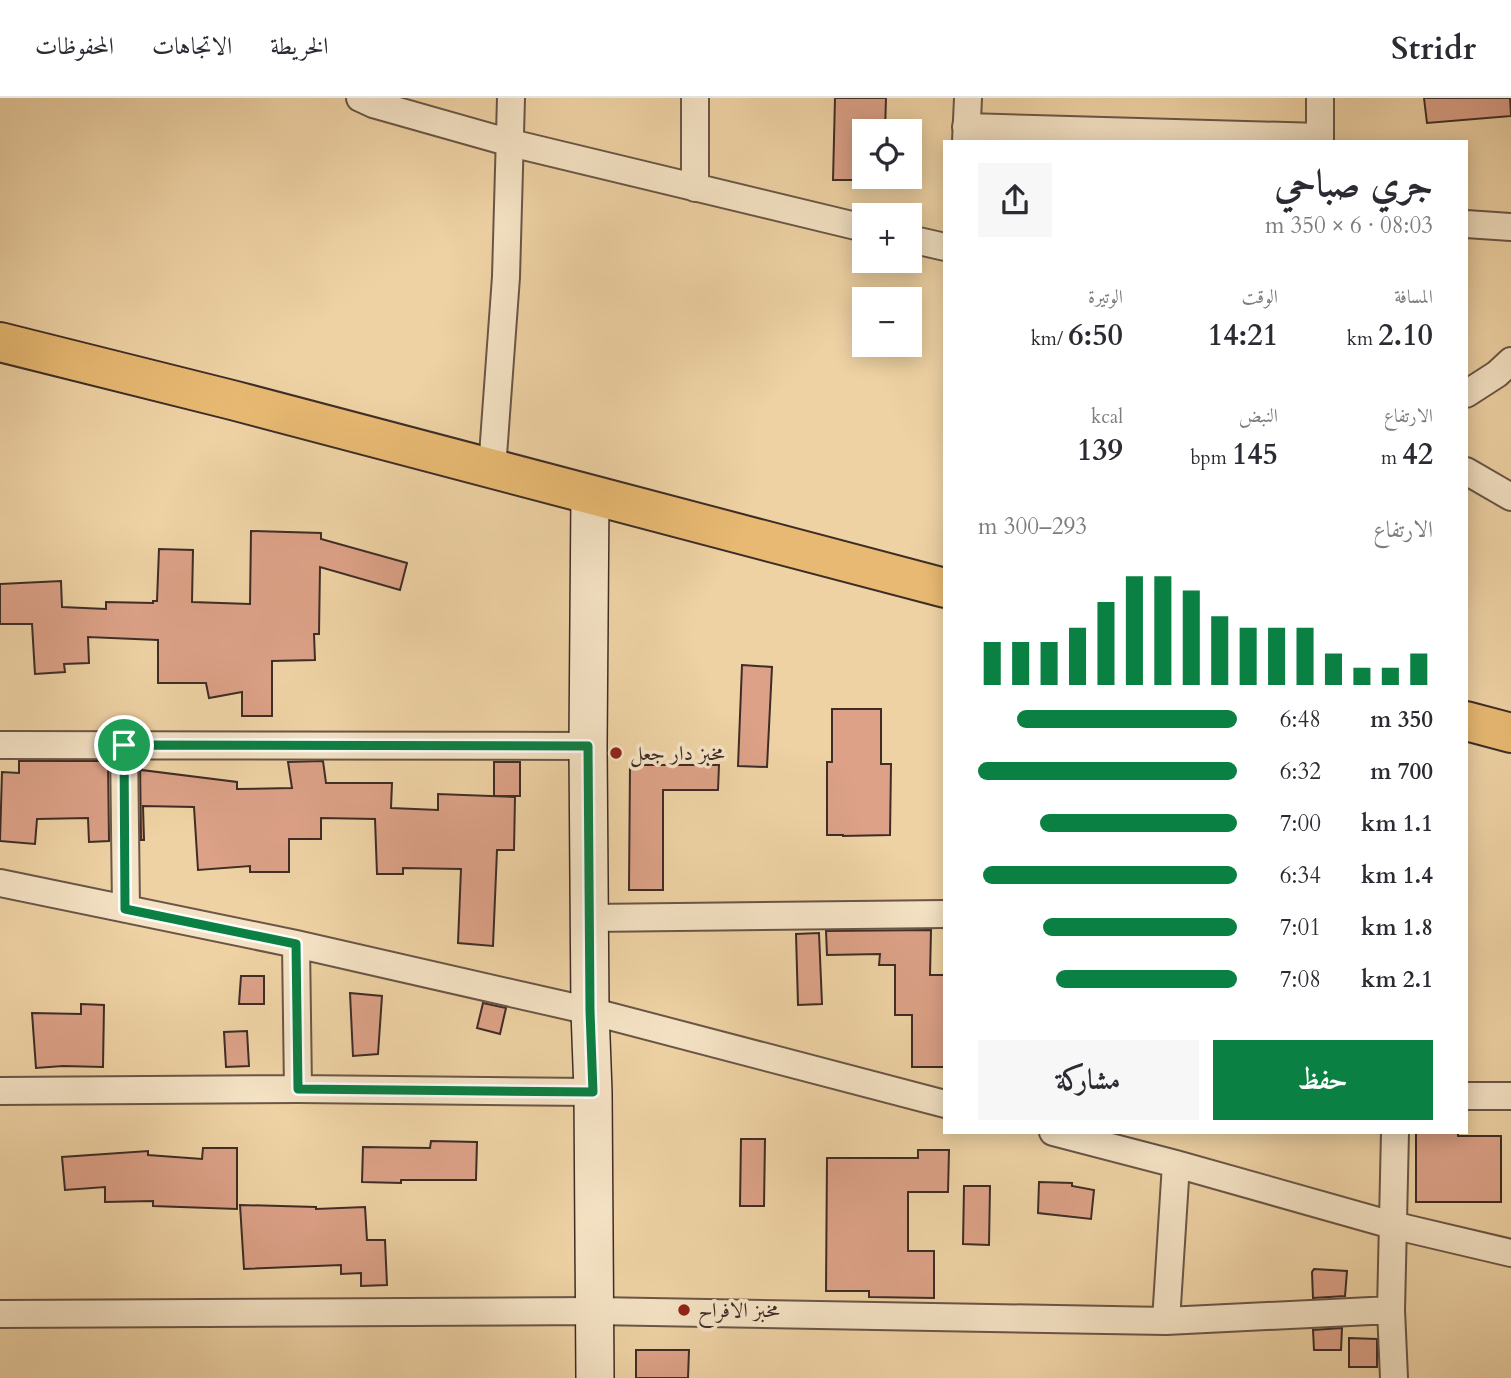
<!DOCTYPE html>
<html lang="ar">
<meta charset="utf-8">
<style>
:root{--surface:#fff;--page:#f7f7f7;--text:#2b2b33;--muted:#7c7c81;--line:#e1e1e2;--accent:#0b8043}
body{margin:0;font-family:Cardo,Amiri,serif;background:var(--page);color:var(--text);direction:rtl;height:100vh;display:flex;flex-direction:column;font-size:26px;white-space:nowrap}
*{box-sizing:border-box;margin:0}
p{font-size:23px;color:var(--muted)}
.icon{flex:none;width:38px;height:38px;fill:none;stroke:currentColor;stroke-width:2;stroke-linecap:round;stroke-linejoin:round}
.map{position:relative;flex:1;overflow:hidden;direction:ltr}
.side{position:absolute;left:943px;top:42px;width:525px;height:994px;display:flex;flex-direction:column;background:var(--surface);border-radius:0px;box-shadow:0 4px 18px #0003;direction:rtl}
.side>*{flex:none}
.controls{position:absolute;left:852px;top:21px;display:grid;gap:14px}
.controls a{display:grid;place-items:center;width:70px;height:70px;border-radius:0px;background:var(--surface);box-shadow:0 4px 18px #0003;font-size:35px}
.pin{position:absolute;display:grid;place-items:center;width:60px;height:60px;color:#fff;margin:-30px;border:4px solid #fff;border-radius:50%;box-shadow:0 2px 7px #0007}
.round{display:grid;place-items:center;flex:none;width:74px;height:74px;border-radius:0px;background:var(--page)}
.summary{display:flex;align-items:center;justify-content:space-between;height:119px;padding:0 35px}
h1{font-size:38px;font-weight:700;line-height:52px}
.stats{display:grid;grid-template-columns:repeat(3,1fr);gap:10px;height:119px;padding:7px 35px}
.stats div{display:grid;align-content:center}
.stats b{font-size:30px;font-weight:700}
.stats small{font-size:19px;font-weight:400}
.stats p{font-size:19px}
.chart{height:196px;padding:14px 35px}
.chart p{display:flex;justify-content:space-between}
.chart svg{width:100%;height:126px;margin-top:7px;stroke:var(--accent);stroke-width:6}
.primary-button{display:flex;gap:14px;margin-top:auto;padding:14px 35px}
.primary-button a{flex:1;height:80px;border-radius:0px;background:var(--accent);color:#fff;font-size:28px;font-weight:700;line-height:80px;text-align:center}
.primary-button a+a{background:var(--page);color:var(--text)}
ul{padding:0 35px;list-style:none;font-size:23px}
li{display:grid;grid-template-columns:112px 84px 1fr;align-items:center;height:52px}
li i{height:18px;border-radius:9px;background:var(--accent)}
header{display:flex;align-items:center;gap:42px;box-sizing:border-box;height:98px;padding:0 35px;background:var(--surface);border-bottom:2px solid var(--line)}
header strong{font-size:33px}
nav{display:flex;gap:38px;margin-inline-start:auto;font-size:24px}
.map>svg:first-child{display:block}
.building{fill:#dca187;stroke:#3e2d27;stroke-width:2}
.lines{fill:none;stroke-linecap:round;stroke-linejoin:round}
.street-casing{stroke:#6a5646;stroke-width:30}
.secondary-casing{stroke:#3e2d27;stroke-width:40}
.highway-casing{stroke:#3e2d27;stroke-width:42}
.street{stroke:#f4e2c4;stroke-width:26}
.secondary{stroke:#f4e2c4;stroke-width:37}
.highway{stroke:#e7b972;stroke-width:38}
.route-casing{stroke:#fff;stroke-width:14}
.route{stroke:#0b8043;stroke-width:9}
.poi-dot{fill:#8f2418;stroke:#f4e2c4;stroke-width:2.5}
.labels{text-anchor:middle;stroke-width:7;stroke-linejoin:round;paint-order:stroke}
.poi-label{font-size:21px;fill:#3e2d27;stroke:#f4e2c4;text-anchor:start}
</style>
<header>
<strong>Stridr</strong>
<nav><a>الخريطة</a><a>الاتجاهات</a><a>المحفوظات</a></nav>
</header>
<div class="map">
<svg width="1511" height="1280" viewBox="0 0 1511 1280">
<rect width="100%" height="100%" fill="#eed2a4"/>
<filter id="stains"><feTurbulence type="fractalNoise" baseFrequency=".00286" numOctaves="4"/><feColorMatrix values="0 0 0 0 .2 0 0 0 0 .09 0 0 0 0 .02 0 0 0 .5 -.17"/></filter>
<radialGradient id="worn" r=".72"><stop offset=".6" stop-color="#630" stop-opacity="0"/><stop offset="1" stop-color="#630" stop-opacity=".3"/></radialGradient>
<path class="building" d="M 835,0 L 886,0 L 885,33 L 864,33 L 864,82 L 833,82 Z
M 1424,0 L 1510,0 L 1511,18 L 1427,25 Z
M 251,433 L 321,435 L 321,441 L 407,465 L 400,492 L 320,469 L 319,536 L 314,536 L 315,562 L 272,563 L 272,618 L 242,618 L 242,594 L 209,600 L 206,585 L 158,585 L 158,542 L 88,539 L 89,565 L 64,566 L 65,574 L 35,576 L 32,526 L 0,526 L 0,486 L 61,483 L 62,509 L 106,511 L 106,504 L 153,505 L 153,503 L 157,503 L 159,451 L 193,452 L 192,504 L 250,506 Z
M 742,567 L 772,569 L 767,669 L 738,668 Z
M 832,611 L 881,611 L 881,666 L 891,666 L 890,737 L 843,738 L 843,737 L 827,737 L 827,664 L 832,664 Z
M 19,663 L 108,663 L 109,743 L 89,744 L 88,720 L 37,721 L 35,746 L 0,743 L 2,674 L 19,675 Z
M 140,663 L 142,663 L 142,672 L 237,684 L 237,691 L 292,690 L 288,664 L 323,663 L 326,685 L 392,685 L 391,710 L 438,712 L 438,696 L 515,699 L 514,752 L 497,752 L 493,848 L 458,845 L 461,771 L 403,770 L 403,776 L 377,776 L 375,721 L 321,720 L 321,741 L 289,741 L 289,774 L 250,774 L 250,768 L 198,772 L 194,709 L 143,708 L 144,742 L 141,742 Z
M 494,664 L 520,664 L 520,698 L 494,698 Z
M 630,667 L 719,667 L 718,692 L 663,692 L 663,792 L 629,792 Z
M 931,832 L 930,877 L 945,877 L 945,969 L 912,969 L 912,917 L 895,917 L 895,867 L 879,867 L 880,856 L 827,857 L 826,833 Z
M 819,835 L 822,906 L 798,907 L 796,836 Z
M 241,878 L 264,878 L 264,906 L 239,906 Z
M 350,895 L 382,898 L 378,956 L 353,958 Z
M 483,905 L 506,910 L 500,936 L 477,930 Z
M 81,906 L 104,907 L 103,969 L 63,968 L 36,970 L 32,915 L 81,916 Z
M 247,933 L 249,968 L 226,969 L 224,934 Z
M 1416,1034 L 1458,1034 L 1458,1038 L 1501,1038 L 1501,1104 L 1416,1104 Z
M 741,1041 L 765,1041 L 764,1108 L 740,1108 Z
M 431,1043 L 477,1044 L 476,1082 L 401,1082 L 401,1085 L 362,1084 L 363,1049 L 430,1050 Z
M 203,1050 L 237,1050 L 237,1111 L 153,1108 L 153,1103 L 105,1104 L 105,1089 L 65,1092 L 62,1059 L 148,1053 L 148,1057 L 202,1061 Z
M 918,1052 L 949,1052 L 948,1094 L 908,1094 L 908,1153 L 934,1153 L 934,1200 L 869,1199 L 869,1193 L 826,1193 L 827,1060 L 918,1060 Z
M 1039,1084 L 1072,1085 L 1072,1088 L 1094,1092 L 1091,1121 L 1038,1115 Z
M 964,1088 L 990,1088 L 989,1147 L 963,1146 Z
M 240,1107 L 316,1109 L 316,1111 L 365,1109 L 367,1142 L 385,1142 L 387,1187 L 361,1188 L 361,1175 L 341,1176 L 341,1167 L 244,1171 Z
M 1314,1171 L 1347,1173 L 1345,1198 L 1313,1200 L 1312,1174 Z
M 1342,1230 L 1341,1252 L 1314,1252 L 1313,1232 Z
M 1349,1240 L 1377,1241 L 1377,1269 L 1349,1269 Z
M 636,1252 L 689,1252 L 688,1280 L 636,1280 Z"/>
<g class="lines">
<defs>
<path id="street" d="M 360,0 L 373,6 L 511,45 L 864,130
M 1320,0 L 1320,44
M 966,29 L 1320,39
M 966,44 L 968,0
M 695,90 L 695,0
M 1466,126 L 1511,129
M 910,141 L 945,149
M 1466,296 L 1497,276 L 1511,263
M 492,371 L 506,179 L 511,0
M 1466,373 L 1511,399
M 0,647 L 588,648
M 124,647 L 126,811
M 0,785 L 296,846 L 590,913 L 945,1006
M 591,820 L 945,816
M 296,846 L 298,991
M 0,993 L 298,991 L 593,994
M 1466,998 L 1511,998
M 1053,1034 L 1176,1066 L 1392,1127 L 1511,1155
M 0,1216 L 595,1213 L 1166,1223 L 1391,1212
M 1166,1223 L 1176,1066
M 1394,1280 L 1391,1212 L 1395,1034"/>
<path id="secondary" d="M 590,397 L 588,648 L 590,913 L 593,994 L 595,1280"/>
<path id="highway" d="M 0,244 L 232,302 L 945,490
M 1466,623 L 1511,635"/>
</defs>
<use href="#street" class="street-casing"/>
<use href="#secondary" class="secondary-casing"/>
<use href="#highway" class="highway-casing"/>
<use href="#street" class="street"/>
<use href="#secondary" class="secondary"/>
<use href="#highway" class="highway"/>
</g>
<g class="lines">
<defs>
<path id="route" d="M 124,647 L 588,648 L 590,913 L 593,994 L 298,991 L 296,846 L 125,811 Z"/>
</defs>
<use href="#route" class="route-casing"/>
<use href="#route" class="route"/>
</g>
<g class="poi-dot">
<circle cx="616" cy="655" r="7"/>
<circle cx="684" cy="1212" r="7"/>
</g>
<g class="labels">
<g class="poi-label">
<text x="630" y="662">مخبز دار جعل</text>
<text x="698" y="1219">مخبز الافراح</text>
</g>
</g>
<rect width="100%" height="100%" filter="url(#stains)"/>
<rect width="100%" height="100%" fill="url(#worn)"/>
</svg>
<div class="controls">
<a><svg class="icon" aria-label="locate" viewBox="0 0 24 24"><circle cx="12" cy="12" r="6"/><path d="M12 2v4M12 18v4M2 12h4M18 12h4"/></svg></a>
<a>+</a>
<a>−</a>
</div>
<div class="pin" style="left:124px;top:647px;background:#1e9e55"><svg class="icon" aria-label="arrive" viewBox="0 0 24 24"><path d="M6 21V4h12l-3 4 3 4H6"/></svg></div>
<section class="side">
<div class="summary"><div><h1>جري صباحي</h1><p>08:03 · 6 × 350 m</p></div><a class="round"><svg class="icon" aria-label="share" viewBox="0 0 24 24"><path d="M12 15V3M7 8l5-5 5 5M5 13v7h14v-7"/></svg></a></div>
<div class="stats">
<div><p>المسافة</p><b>2.10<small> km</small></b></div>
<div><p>الوقت</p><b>14:21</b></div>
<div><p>الوتيرة</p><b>6:50<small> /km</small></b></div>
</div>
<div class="stats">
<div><p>الارتفاع</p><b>42<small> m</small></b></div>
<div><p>النبض</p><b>145<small> bpm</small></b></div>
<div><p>kcal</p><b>139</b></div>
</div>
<div class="chart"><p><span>الارتفاع</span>293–300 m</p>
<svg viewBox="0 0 160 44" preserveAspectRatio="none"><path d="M5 44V29M15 44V29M25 44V29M35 44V24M45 44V15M55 44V6M65 44V6M75 44V11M85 44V20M95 44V24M105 44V24M115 44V24M125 44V33M135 44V38M145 44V38M155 44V33"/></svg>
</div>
<ul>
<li><b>350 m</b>6:48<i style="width:85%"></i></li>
<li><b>700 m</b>6:32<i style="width:100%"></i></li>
<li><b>1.1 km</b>7:00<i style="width:76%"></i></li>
<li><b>1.4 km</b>6:34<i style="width:98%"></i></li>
<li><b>1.8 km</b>7:01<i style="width:75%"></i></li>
<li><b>2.1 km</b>7:08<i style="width:70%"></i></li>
</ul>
<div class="primary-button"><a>حفظ</a><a>مشاركة</a></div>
</section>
</div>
